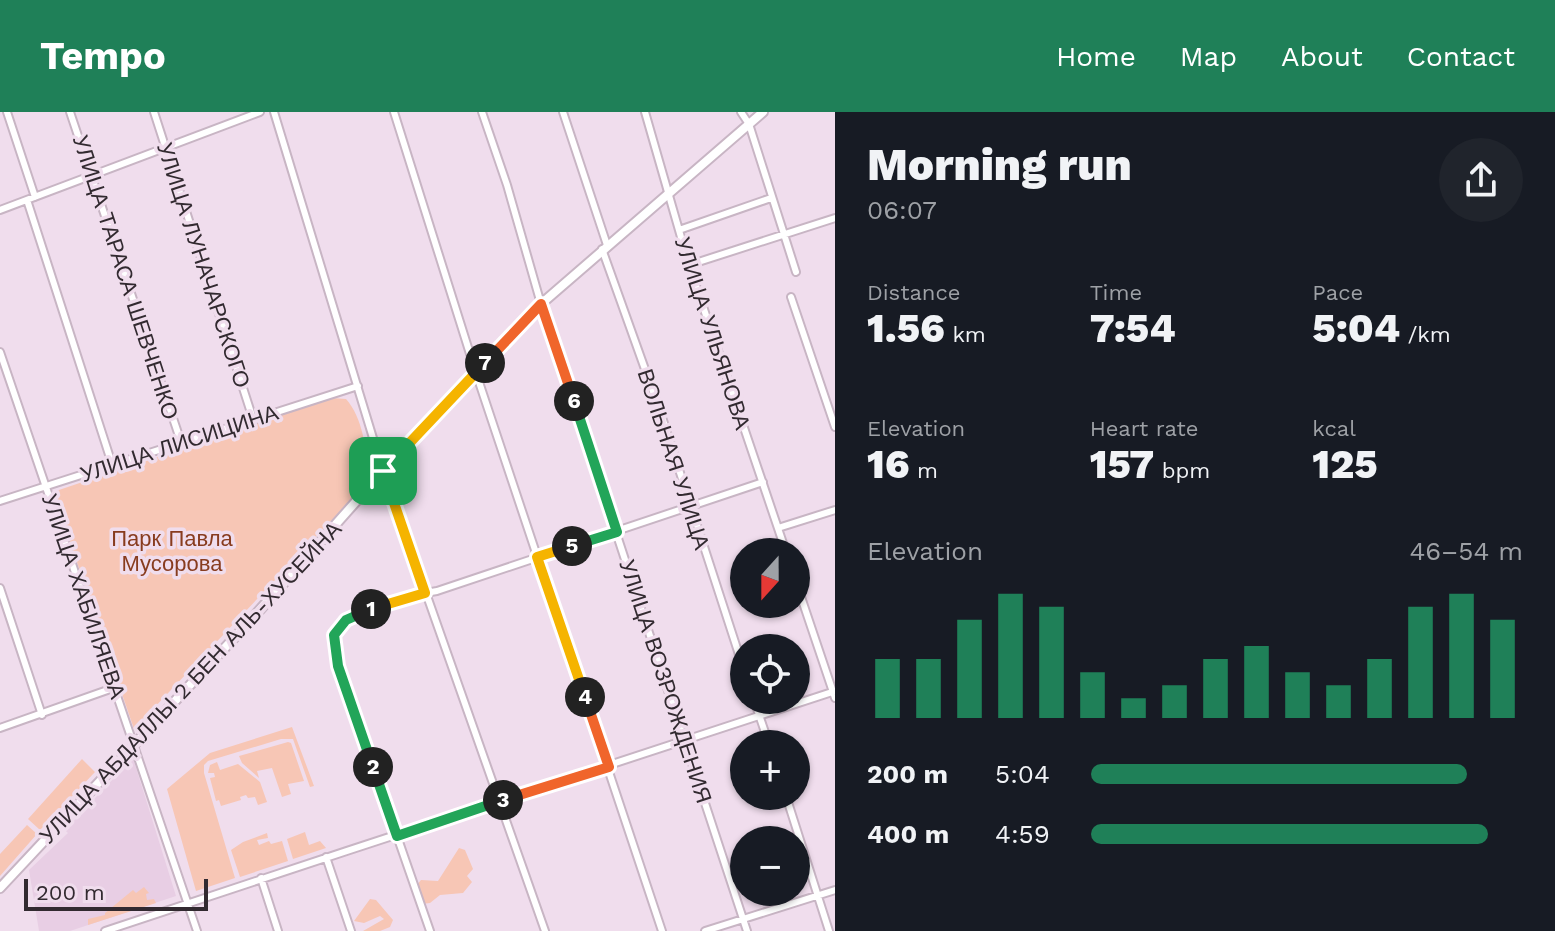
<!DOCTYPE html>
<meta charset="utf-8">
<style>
:root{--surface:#171b24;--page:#20242c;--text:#f1f3f6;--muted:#9ea1a6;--accent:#1f8058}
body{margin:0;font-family:"Work Sans",sans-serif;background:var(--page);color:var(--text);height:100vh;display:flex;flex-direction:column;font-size:30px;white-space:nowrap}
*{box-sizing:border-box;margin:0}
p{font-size:26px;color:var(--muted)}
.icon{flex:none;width:44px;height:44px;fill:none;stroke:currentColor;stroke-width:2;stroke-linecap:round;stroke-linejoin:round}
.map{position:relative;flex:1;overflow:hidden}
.panel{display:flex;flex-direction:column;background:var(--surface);width:720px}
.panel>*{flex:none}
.needle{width:52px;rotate:201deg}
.tools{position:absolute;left:730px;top:426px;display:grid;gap:16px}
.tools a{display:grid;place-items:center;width:80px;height:80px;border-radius:50%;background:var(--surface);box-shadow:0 2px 6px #0004;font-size:40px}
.scale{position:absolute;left:24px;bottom:20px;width:184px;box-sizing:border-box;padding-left:8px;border:4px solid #322a30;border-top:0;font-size:22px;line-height:28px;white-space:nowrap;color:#322a30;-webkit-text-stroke:6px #f0dded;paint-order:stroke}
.pin{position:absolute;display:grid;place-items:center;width:68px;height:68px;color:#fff;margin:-34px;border-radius:16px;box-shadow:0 4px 12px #0006}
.km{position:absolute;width:40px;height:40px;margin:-20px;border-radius:50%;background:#222;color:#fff;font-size:22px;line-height:40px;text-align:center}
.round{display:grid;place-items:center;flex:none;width:84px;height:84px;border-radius:42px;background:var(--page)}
.headline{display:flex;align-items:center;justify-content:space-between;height:136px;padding:0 32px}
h1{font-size:44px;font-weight:800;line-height:60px}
.stats{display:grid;grid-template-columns:repeat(3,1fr);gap:12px;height:136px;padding:8px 32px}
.stats div{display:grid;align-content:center}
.stats b{font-size:40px;font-weight:800}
.stats small{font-size:22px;font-weight:400}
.stats p{font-size:22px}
.chart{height:224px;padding:16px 32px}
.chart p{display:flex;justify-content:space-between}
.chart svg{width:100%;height:144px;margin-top:8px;stroke:var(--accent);stroke-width:6}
ul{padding:0 32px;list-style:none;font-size:26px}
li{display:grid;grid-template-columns:128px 96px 1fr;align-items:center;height:60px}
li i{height:20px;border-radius:10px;background:var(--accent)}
header{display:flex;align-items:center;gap:48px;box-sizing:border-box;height:112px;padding:0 40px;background:var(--accent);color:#fff}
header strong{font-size:38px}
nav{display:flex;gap:44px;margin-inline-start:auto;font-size:28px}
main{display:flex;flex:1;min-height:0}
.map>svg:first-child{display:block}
.built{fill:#e8cee4}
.green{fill:#f7c6b5}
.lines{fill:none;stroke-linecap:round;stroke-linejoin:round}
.minor-casing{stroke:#c8b5c4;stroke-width:10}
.major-casing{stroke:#c8b5c4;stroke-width:12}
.minor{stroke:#fff;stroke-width:6}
.major{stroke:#fff;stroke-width:8}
.split-1-casing{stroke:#fff;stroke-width:16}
.split-2-casing{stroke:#fff;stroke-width:16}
.split-3-casing{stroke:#fff;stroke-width:16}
.split-4-casing{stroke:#fff;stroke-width:16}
.split-5-casing{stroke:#fff;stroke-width:16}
.split-6-casing{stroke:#fff;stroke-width:16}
.split-7-casing{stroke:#fff;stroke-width:16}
.split-8-casing{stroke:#fff;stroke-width:16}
.split-1{stroke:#f5b400;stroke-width:10}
.split-2{stroke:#22a559;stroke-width:10}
.split-3{stroke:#22a559;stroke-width:10}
.split-4{stroke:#f0652b;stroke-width:10}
.split-5{stroke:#f5b400;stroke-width:10}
.split-6{stroke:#22a559;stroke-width:10}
.split-7{stroke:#f0652b;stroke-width:10}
.split-8{stroke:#f5b400;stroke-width:10}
.labels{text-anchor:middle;stroke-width:7;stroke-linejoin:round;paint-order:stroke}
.street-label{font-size:22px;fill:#322a30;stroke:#f0dded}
.park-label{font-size:22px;fill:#883c1f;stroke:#f0dded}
</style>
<header>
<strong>Tempo</strong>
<nav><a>Home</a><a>Map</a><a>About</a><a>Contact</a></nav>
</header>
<main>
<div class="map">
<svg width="835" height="819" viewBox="0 0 835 819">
<rect width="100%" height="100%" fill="#f0dded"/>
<path class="built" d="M 133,646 L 176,784 L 70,819 L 39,819 L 29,758 L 68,721 L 65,718 Z"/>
<path class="green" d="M 332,286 L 346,287 C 364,307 368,344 367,371 L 134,617 L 53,380 Z
M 292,615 L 314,674 L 310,675 L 293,627 L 281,627 L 208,649 L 204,653 L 204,661 L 235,766 L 196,779 L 167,677 L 210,641 Z
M 288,630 L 291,631 L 304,669 L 288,672 L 291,682 L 282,685 L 272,656 L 257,659 L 259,666 L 242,651 L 239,644 Z
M 82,647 L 95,660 L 40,718 L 28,707 Z
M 217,650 L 220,658 L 238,652 L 260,670 L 267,690 L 258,693 L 255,685 L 248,686 L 246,683 L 240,685 L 241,688 L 221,694 L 219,688 L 216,689 L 210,666 L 215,665 L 214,661 L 208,661 L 210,653 Z
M 27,713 L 37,722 L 0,764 L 0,742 Z
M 305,720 L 309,733 L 320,729 L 326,736 L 293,747 L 287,727 Z
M 267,721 L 268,726 L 257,728 L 259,733 L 269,729 L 271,732 L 282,729 L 288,749 L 240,765 L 231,738 L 243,730 Z
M 459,736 L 465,738 L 473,757 L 467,764 L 472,770 L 463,781 L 440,783 L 430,791 L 422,792 L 416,774 L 421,768 L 438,769 Z
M 144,775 L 149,781 L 146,782 L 147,788 L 154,787 L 156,791 L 88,813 L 88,807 L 105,803 L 105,801 L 133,778 L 136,781 Z
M 370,787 L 376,788 L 393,808 L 390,815 L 380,819 L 363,819 L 384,807 L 380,804 L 364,811 L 354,809 Z"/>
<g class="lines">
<defs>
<path id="minor" d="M 7,0 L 35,85
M 70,0 L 181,330
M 154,0 L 253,307
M 274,0 L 383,359 L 545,819
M 394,0 L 476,261 L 662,819
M 482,0 L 507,73 L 541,192 L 747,819
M 563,0 L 607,133
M 645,0 L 689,153 L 786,440
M 741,0 L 749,12 L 796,160
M 27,88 L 112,352
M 0,98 L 260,0
M 679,118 L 771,86
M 602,137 L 661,302 L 744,558
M 689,153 L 835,106
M 791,185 L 835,315
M 0,240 L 197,819
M 0,389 L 358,274
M 778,416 L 835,398
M 796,470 L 835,586
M 0,476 L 42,603
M 754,588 L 769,632
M 0,616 L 116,575
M 786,684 L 829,819
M 326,745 L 351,819
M 261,766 L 278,819
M 105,819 C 348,738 591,659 835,579
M 430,819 L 338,554 C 337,545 332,531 334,522 C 340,499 416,482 437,479 L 763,370
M 705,819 L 835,778"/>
<path id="major" d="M 0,776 L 249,510 L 383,359 L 541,192 L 763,0"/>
</defs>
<use href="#minor" class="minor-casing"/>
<use href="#major" class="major-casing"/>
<use href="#minor" class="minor"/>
<use href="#major" class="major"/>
</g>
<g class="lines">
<defs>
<path id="split-1" d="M 371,497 L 425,481 L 383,359"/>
<path id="split-2" d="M 371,497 L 346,508 L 334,523 L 338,554 L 373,655"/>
<path id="split-3" d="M 373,655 L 397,724 L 503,688"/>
<path id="split-4" d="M 503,688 L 609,655 L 585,585"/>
<path id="split-5" d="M 572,434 L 537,445 L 585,585"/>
<path id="split-6" d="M 572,434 L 617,420 L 574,289"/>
<path id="split-7" d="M 485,251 L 541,192 L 574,289"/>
<path id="split-8" d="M 383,359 L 485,251"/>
</defs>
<use href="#split-1" class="split-1-casing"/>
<use href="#split-2" class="split-2-casing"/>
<use href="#split-3" class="split-3-casing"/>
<use href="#split-4" class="split-4-casing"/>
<use href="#split-5" class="split-5-casing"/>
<use href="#split-6" class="split-6-casing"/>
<use href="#split-7" class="split-7-casing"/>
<use href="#split-8" class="split-8-casing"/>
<use href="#split-1" class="split-1"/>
<use href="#split-2" class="split-2"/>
<use href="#split-3" class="split-3"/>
<use href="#split-4" class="split-4"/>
<use href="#split-5" class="split-5"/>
<use href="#split-6" class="split-6"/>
<use href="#split-7" class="split-7"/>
<use href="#split-8" class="split-8"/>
</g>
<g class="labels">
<g class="street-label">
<text transform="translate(204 153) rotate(72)" y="8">УЛИЦА ЛУНАЧАРСКОГО</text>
<text transform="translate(126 165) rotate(72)" y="8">УЛИЦА ТАРАСА ШЕВЧЕНКО</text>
<text transform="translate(713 221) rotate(72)" y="8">УЛИЦА УЛЬЯНОВА</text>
<text transform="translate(179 331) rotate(-18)" y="8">УЛИЦА ЛИСИЦИНА</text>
<text transform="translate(674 347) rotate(72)" y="8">ВОЛЬНАЯ УЛИЦА</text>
<text transform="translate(84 484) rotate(71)" y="8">УЛИЦА ХАБИЛЯЕВА</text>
<text transform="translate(666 569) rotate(72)" y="8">УЛИЦА ВОЗРОЖДЕНИЯ</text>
<text transform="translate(190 570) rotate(-47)" y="8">УЛИЦА АБДАЛЛЫ 2 БЕН АЛЬ-ХУСЕЙНА</text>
</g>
<g class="park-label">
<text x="172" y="434">Парк Павла<tspan x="172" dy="25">Мусорова</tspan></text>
</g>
</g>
</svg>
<div class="tools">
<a><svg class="needle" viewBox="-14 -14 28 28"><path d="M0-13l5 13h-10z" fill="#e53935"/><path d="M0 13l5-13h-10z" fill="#9ea1a6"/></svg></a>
<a><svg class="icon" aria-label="locate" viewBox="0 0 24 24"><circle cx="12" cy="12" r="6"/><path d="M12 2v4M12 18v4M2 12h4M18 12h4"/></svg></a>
<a>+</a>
<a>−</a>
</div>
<div class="scale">200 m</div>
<div class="pin" style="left:383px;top:359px;background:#1e9e55"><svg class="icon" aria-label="arrive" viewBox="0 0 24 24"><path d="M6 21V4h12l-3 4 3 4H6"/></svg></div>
<b class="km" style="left:371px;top:497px">1</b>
<b class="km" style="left:373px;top:655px">2</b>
<b class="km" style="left:503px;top:688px">3</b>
<b class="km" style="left:585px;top:585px">4</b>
<b class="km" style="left:572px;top:434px">5</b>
<b class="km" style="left:574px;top:289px">6</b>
<b class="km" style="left:485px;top:251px">7</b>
</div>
<section class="panel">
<div class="headline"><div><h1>Morning run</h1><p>06:07</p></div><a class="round"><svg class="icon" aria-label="share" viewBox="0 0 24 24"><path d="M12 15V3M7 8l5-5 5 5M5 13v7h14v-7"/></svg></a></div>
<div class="stats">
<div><p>Distance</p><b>1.56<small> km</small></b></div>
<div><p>Time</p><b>7:54</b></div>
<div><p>Pace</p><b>5:04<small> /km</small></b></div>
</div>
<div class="stats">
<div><p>Elevation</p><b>16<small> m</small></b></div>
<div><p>Heart rate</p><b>157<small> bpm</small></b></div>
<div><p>kcal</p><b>125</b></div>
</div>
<div class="chart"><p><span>Elevation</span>46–54 m</p>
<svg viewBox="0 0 160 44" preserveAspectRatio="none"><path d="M5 44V26M15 44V26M25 44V14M35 44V6M45 44V10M55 44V30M65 44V38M75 44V34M85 44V26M95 44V22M105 44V30M115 44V34M125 44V26M135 44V10M145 44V6M155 44V14"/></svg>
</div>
<ul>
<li><b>200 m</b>5:04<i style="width:87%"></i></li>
<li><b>400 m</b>4:59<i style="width:92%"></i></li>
</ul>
</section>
</main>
